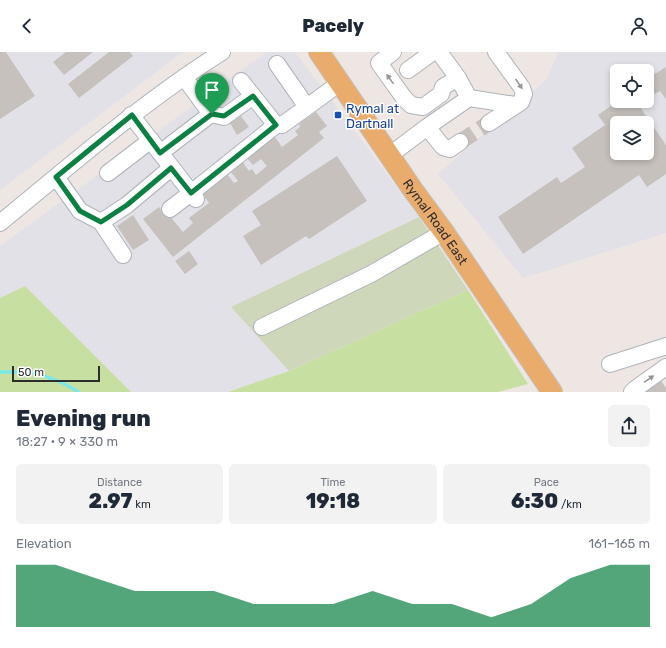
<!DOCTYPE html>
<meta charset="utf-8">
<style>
:root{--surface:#fff;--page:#f2f2f3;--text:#1f2937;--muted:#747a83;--accent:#0b8043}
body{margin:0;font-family:Rubik,sans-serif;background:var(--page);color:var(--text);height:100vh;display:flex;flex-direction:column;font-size:15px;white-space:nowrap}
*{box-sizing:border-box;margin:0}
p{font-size:13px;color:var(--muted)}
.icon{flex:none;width:22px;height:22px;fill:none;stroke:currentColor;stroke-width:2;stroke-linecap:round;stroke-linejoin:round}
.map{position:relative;height:340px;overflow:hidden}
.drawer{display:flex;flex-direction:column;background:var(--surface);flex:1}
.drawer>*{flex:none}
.controls{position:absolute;left:610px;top:12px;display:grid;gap:8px}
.controls a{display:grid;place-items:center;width:44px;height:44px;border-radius:6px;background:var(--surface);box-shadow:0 2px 6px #0003;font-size:20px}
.scale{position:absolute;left:12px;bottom:10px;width:88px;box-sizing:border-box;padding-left:4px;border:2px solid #2e2e2e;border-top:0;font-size:11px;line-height:14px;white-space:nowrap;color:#2e2e2e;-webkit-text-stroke:3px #fff;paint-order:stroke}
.pin{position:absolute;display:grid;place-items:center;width:34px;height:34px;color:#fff;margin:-41px -17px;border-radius:50% 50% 50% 0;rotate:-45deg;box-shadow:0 0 4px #0007}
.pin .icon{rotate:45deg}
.round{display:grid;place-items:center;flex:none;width:42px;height:42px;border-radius:6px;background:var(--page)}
.summary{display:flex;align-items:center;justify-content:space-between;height:68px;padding:0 16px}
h1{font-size:22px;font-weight:800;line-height:30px}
.figures{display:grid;grid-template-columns:repeat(3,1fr);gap:6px;height:68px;padding:4px 16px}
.figures div{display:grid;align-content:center;border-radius:6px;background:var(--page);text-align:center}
.figures b{font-size:20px;font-weight:800}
.figures small{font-size:11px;font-weight:400}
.figures p{font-size:11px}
.chart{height:112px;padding:8px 16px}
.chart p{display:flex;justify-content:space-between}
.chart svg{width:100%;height:72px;margin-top:4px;fill:var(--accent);opacity:.7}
header{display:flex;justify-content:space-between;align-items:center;height:52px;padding:0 16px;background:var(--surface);font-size:18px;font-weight:800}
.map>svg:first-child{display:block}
.industrial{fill:#e1e1e7;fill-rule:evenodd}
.green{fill:#c7e0a2}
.cemetery{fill:#cfd7ba}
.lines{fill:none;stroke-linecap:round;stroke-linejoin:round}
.stream{stroke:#7de7e8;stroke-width:3.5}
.building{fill:#c7c1bd;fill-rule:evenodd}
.minor-tunnel{stroke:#c8c1be;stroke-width:16;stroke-dasharray:16 8;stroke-linecap:butt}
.minor-casing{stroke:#aeb3b9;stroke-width:18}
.major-casing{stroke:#c4c4c4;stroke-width:22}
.minor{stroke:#fff;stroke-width:16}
.major{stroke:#e9ac6c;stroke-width:20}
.oneway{fill:#969696}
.route-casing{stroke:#fff;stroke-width:8}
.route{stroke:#0b8043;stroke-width:5}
.transit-dot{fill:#1a4fb4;stroke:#fff;stroke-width:1.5}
.labels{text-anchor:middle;stroke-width:3;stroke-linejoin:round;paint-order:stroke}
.transit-label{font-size:13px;fill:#164399;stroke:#fff;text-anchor:start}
.street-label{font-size:13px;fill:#2e2e2e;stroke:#fff}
</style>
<header><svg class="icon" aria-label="back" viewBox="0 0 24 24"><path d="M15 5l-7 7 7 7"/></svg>Pacely<svg class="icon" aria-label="person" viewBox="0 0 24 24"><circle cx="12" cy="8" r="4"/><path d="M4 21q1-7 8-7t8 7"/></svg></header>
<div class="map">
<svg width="666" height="340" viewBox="0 0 666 340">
<rect width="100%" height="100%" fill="#eee6e2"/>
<path class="industrial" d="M 0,0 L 183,0 L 0,138 Z
M 267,0 L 295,0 L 419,165 L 231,255 L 289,319 L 228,340 L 131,340 L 25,234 L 0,246 L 0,194 Z
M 558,0 L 666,0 L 666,181 L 523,226 L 438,122 L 547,27 ZM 617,19 L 647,19 L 647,49 L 617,49 ZM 617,71 L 647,71 L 647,101 L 617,101 Z"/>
<path class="green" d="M 25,234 L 131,340 L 0,340 L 0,246 Z
M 468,238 L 528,332 L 498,340 L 228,340 L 289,319 Z"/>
<path class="cemetery" d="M 419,165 L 468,238 L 289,319 L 231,255 Z"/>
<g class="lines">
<path class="stream" d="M 0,320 C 10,320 22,319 32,321 C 45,323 67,332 78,340"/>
</g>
<path class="building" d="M 0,0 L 6,0 L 35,44 L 0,67 Z
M 66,0 L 93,0 L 64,23 L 53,10 Z
M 109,0 L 130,0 L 133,4 L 79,46 L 68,32 Z
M 666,15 L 666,47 L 660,39 L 655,42 L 647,31 L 647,27 Z
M 618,49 L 636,49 L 666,93 L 666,122 L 647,135 L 639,123 L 523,202 L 498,165 L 557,125 L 561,131 L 585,115 L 572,96 L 605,73 L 598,63 ZM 617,71 L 647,71 L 647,101 L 617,101 Z
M 316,60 L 327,74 L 319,80 L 324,86 L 173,205 L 143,167 L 159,155 L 166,165 L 169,163 L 183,180 L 193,171 L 189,166 L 209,151 L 202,141 L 227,122 L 234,131 L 238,129 L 230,119 L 242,109 L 249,119 L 252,117 L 256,123 L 267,114 L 261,107 L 253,113 L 246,105 L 272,81 L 282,95 L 298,83 L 295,79 L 300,75 L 299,72 Z
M 241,64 L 249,75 L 237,83 L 230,71 Z
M 337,104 L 367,149 L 309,187 L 306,184 L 261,213 L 243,184 L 261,173 L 252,159 Z
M 133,163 L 149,188 L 133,198 L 117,174 Z
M 189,199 L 198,212 L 185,222 L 175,209 Z
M 660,327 L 666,336 L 666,340 L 641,340 Z"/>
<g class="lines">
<path class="minor-tunnel" d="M 460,90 L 489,71"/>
<defs>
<path id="minor" d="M 393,0 L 379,11 L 404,46 L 411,53 L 423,55 L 441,42 L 443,35 L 458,26
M 277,12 L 307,55 L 340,31
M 408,18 L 433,0
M 241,29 L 276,73 L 282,73 L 307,55
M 469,46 L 515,53
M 211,62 L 224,65 L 253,44
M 131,63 L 196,147
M 489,71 L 521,50 L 524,42 L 522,36 L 496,0
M 427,75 L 443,95 L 450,97 L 460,90
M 160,101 L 211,62 L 184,25
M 390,103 L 427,75 L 469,46 L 458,26 L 439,0
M 108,121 L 151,88
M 56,125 L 80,159 L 101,170 L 123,203
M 170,157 L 191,141 L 276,73
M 101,170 L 127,153 L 171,116
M 0,171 C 72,112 143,50 222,0
M 262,275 L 371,222 L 444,180
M 610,312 L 666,294 L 666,295
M 632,340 L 635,337 L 666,315"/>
<g id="major">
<path id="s1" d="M 319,0 L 413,138 L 444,180 L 552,340"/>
</g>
</defs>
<use href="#minor" class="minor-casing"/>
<use href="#major" class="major-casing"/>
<use href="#minor" class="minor"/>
<use href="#major" class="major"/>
</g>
<defs><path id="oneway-solid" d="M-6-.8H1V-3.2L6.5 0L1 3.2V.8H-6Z"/></defs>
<g class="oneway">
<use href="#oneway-solid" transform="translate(390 27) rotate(-126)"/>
<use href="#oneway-solid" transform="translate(519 32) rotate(56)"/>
<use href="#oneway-solid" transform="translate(649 327) rotate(-34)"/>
</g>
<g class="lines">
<defs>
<path id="route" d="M 253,44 L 276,73 L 191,141 L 171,116 L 127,153 L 101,170 L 80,159 L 56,125 L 132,63 L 160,101 L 212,62 L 224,64 Z"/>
</defs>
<use href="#route" class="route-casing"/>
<use href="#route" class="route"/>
</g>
<rect class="transit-dot" x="334" y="59" width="8" height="8" rx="2"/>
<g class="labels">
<g class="transit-label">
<text x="346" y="61">Rymal at<tspan x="346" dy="15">Dartnall</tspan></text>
</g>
<g class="street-label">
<text dy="5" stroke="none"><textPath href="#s1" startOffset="206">Rymal Road East</textPath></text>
</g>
</g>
</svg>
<div class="controls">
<a><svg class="icon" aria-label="locate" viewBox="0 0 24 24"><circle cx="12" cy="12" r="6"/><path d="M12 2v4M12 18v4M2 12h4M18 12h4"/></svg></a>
<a><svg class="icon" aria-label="layers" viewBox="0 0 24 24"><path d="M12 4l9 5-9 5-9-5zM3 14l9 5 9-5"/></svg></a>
</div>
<div class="scale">50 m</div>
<div class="pin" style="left:212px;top:62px;background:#1e9e55"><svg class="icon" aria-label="arrive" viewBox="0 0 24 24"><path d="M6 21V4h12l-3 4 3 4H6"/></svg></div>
</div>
<section class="drawer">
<div class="summary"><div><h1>Evening run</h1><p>18:27 · 9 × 330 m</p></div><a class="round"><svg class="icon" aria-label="share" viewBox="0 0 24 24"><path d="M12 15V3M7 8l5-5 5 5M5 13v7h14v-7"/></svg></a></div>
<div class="figures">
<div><p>Distance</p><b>2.97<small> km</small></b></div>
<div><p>Time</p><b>19:18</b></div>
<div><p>Pace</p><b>6:30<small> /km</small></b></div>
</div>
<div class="chart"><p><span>Elevation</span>161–165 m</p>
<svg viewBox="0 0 160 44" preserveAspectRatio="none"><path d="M0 44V6L10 6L20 14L30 22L40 22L50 22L60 30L70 30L80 30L90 22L100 30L110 30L120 38L130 30L140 14L150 6L160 6V44z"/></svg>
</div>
</section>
